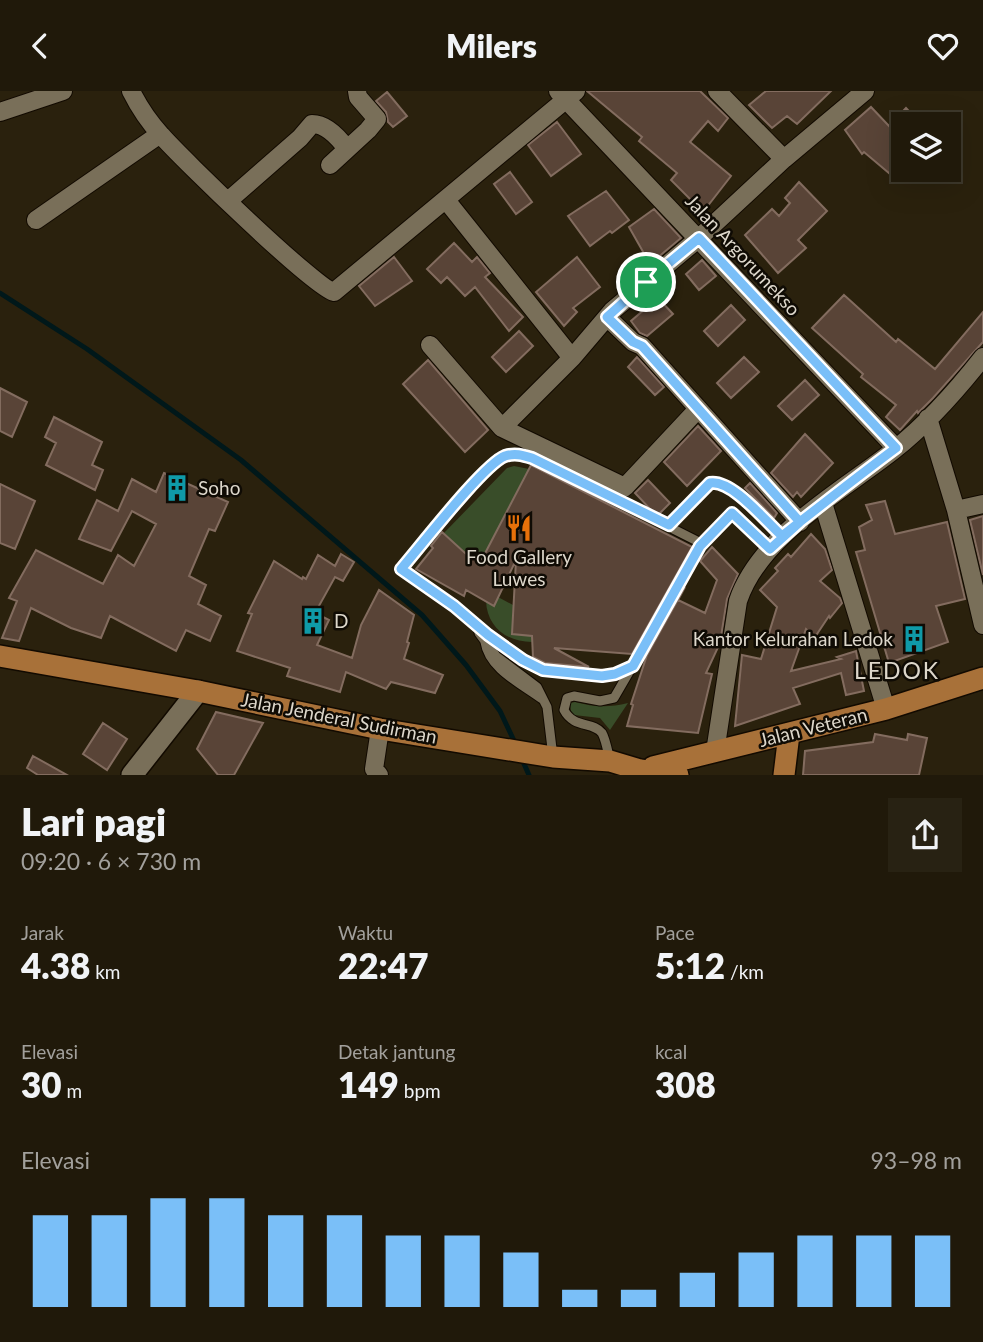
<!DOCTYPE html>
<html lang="id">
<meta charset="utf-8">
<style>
:root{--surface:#20190a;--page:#282213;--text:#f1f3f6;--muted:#a2a09c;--line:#3d382b;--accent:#7abff8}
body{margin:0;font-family:Lato,sans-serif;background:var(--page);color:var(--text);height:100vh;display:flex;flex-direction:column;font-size:26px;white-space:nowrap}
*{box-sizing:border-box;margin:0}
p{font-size:23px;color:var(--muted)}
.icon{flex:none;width:38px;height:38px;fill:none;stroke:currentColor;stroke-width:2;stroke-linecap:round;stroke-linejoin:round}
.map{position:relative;height:684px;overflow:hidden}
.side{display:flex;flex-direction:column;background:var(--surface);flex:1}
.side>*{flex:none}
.fabs{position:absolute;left:891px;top:21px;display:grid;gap:14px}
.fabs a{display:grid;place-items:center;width:70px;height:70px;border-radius:0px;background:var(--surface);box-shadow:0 7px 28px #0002,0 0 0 2px var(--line);font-size:35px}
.pin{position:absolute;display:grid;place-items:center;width:60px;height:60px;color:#fff;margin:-30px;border:4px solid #fff;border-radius:50%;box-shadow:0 2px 7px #0007}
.round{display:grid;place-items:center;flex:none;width:74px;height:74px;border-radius:0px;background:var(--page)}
.headline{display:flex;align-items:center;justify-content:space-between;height:119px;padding:0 21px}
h1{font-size:38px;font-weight:800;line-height:52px}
.metrics{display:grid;grid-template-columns:repeat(3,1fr);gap:10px;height:119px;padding:7px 21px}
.metrics div{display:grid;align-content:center}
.metrics b{font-size:35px;font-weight:800}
.metrics small{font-size:19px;font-weight:400}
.metrics p{font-size:19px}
.chart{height:196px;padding:14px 21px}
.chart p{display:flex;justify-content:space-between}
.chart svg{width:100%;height:126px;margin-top:7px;stroke:var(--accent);stroke-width:6}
header{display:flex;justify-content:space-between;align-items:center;height:91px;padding:0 21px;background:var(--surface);font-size:32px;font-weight:800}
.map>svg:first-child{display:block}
.green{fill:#394d29}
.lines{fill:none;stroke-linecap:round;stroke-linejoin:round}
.stream{stroke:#00181a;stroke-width:5}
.building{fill:#594437;stroke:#836c5f;stroke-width:2}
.lane-casing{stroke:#120a00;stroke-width:11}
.street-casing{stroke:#120a00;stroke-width:20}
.secondary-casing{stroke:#120a00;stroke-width:24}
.primary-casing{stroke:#120a00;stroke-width:24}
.lane{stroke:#796f59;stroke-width:9}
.street{stroke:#796f59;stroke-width:18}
.secondary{stroke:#796f59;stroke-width:21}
.primary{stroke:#a87139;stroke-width:21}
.route-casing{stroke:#fff;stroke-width:14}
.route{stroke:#7abff8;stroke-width:9}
.labels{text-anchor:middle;stroke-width:5;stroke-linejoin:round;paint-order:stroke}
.street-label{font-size:19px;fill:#ddd7cb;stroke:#0f0b04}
.poi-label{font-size:19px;fill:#ddd7cb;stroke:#0f0b04;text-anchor:start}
.quarter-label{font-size:23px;letter-spacing:2px;fill:#ddd7cb;stroke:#0f0b04}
</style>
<header><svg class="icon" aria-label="back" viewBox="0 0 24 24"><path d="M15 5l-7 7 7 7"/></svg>Milers<svg class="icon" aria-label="heart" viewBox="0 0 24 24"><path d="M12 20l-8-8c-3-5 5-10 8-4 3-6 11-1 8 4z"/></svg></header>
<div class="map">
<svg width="983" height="684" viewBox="0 0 983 684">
<rect width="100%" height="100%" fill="#2a210d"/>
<path class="green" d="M 514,375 L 529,378 L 480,472 L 465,462 L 444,442 L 507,377 Z
M 498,506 L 513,514 L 512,543 L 532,545 L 532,551 C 507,551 487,536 486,510 Z
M 575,611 C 594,616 608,617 628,612 L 610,639 L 600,627 L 574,624 L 571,620 L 570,612 Z"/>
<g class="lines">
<path class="stream" d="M 0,202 L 87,258 L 241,369 L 422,524 L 466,574 L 500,620 L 516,654
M 521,666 L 529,684"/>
</g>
<path class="building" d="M 587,0 L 700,0 L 728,27 L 718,40 L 708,30 L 690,51 L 731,85 L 703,121 L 671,89 L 677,82 L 639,50 L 642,46 Z
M 766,0 L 831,0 L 797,33 L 787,25 L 772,37 L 749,14 Z
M 387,1 L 407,25 L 393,36 L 388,31 L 386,21 L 376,10 Z
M 871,16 L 889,35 L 906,17 L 921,33 L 903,33 L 903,79 L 896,88 L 864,61 L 862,63 L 845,39 Z
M 557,31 L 581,63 L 551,85 L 528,54 Z
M 510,81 L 532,111 L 516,123 L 494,93 Z
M 799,91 L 827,120 L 798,149 L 806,157 L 778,182 L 745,144 L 772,118 L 779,125 L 790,112 L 785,107 Z
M 606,100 L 629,129 L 612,142 L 610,140 L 590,155 L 568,125 Z
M 654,118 L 681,147 L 650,173 L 629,136 Z
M 454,152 L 472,171 L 477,166 L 490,182 L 485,186 L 523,226 L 509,240 L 475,196 L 465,205 L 447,186 L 441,192 L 427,178 Z
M 394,166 L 412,190 L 375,215 L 359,195 Z
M 577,166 L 600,196 L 573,217 L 577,221 L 564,235 L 536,201 Z
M 702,169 L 716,185 L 699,199 L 686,183 Z
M 844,204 L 896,251 L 898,248 L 935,278 L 983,221 L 983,251 L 933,307 L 918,322 L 917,320 L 900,339 L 886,326 L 896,314 L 861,286 L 863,283 L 812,237 Z
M 658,207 L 673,223 L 647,245 L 640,242 L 631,230 Z
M 731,214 L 745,229 L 718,255 L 704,240 Z
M 519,240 L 533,255 L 506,281 L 492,266 Z
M 637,266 L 664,296 L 655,304 L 628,276 Z
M 744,266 L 759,281 L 731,307 L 717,292 Z
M 428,269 L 488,339 L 465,361 L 403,293 Z
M 805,289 L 819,304 L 792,329 L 778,315 Z
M 0,297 L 27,311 L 12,346 L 0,340 Z
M 54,326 L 102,351 L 92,374 L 103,379 L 95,399 L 46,374 L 56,352 L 45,346 Z
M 698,335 L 721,360 L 687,395 L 664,371 Z
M 805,343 L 833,372 L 801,406 L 797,401 L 793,406 L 771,382 Z
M 531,374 L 692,456 L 632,563 L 554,557 L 589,576 L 545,572 L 533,566 L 532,545 L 512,543 L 516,469 L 494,515 L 466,499 L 464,505 L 416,478 L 433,457 L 431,455 L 442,441 L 465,462 L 480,472 Z
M 164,382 L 228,411 L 215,440 L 209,438 L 189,485 L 206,494 L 198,513 L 221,525 L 210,550 L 186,539 L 176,560 L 110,525 L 101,547 L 71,537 L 31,517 L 19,550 L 2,547 L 17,510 L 9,507 L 36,459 L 103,493 L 118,464 L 134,475 L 156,433 L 132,420 L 111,460 L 79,448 L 97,409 L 118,420 L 132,388 L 156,401 Z
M 648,389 L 670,412 L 659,423 L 652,420 L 635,402 Z
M 750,392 L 777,422 L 774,427 L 745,397 Z
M 0,393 L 35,410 L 15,458 L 0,452 Z
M 885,410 L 895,443 L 947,431 L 965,508 L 936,515 L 948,551 L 889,572 L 856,461 L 865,459 L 859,436 L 872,429 L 866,414 Z
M 983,425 L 983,484 L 970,429 Z
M 811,443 L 825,458 L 832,479 L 820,490 L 840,507 L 842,512 L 830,527 L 829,525 L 815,546 L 806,538 L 791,580 L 841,568 L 837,566 L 856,560 L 864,600 L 846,604 L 841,582 L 793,597 L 800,613 L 735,635 L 742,564 L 761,568 L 777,516 L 760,499 L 778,480 L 775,477 L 788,463 L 791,466 Z
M 712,456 L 738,483 L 727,508 L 720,552 L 706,582 L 712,583 L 698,642 L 627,635 L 633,614 L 631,613 L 647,564 L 685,496 L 678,509 L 705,522 L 717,489 L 700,470 Z
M 341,463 L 354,471 L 343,490 L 335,486 L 315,522 L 329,529 L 317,554 L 352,567 L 361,534 L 379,499 L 414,524 L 407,551 L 409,552 L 404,568 L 443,584 L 435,602 L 391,591 L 386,598 L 346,581 L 340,601 L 287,585 L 290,577 L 237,560 L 252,523 L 248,522 L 274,470 L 302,488 L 303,486 L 306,488 L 318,464 L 335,475 Z
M 216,621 L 263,632 L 234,684 L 218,684 L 197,658 Z
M 103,632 L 127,648 L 107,679 L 83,663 Z
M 875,643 L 907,649 L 908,643 L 927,647 L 919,684 L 803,684 L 805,660 L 873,651 Z
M 33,665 L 67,684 L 38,684 L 27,677 Z"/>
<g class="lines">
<defs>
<path id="lane" d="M 516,362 L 532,367 L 699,451 L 700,455 L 633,575 L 615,583 L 602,585 L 543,579 L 523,569 L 488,544 L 454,515 L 401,478 L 493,372 L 502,366 Z
M 669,434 L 710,392 C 732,388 766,431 782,445
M 700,455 L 732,422 L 770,458
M 479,542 L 496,565 L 537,596 L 547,616 L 553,666
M 485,551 C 489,578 522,593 542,608
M 610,670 C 608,662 606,649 602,642 C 593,630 574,638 564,619 L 567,607 L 574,605 L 600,610 L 614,607 L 632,576"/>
<path id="street" d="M 131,0 C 139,16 149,31 161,44 C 180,66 317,199 334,201 L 576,0
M 558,0 L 896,357
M 717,0 L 784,68
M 0,21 L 63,0
M 330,74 L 368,39 L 377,28 L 358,6 L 357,0
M 446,109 L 572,267
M 228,110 L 300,47 L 312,33 C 326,33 339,47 347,58
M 36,129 L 160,43
M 607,226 L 633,251 L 642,255 L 800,431
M 430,254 L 502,337 L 572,267 L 612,220 L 699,147 L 784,68 L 865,0
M 928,327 L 956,419 L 983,534
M 502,337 L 625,396 L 698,318
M 823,412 L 886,618
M 956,419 L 983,413
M 715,661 L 738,510 C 760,444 841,401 894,359 C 927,333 957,299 983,266
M 379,684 L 374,678 L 380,638"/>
<path id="secondary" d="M 132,684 L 198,600"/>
<path id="primary" d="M 0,565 L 198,600 L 380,638 L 553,666 L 610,670 L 640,679 L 678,684
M 653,676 L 886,618 L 983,587
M 784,684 L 789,643"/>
</defs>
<use href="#lane" class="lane-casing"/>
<use href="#street" class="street-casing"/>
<use href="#secondary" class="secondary-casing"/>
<use href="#primary" class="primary-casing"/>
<use href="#lane" class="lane"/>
<use href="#street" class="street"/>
<use href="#secondary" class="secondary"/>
<use href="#primary" class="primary"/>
</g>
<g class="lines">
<defs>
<path id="route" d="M 646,191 L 607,226 L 633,251 L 642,255 L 800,431 L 770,458 L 732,422 L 700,455 L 633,575 L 615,583 L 602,585 L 543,579 L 523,569 L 488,544 L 454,515 L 401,478 C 420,456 484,373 505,365 C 515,362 522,364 532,367 L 669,434 L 710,392 C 732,388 766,431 782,445 C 820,415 857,386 896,357 L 699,147 L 646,191"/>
</defs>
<use href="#route" class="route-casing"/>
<use href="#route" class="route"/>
</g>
<defs>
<symbol id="building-bare" viewBox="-9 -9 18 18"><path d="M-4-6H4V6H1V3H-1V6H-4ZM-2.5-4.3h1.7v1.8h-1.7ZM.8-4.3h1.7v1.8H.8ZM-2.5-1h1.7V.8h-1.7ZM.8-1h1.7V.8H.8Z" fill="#0f9aa8" stroke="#0f0b04" stroke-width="2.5" paint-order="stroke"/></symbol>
<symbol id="restaurant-bare" viewBox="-9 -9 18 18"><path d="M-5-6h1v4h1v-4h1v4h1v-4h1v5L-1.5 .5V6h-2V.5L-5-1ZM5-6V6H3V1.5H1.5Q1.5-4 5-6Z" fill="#e8710a" stroke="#0f0b04" stroke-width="2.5" paint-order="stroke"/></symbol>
</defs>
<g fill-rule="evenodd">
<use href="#building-bare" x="158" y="378" width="38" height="38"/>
<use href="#restaurant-bare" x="500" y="418" width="38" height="38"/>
<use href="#building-bare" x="294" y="511" width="38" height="38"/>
<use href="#building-bare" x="895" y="529" width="38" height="38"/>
</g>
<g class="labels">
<g class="street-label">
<text transform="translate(743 164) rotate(47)" y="7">Jalan Argorumekso</text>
<text transform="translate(339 627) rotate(11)" y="7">Jalan Jenderal Sudirman</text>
<text transform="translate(813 636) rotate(-14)" y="7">Jalan Veteran</text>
</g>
<g class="poi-label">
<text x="198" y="404">Soho</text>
<text x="519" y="473" text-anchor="middle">Food Gallery<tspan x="519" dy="22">Luwes</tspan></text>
<text x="334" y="537">D</text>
<text x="893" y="555" text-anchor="end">Kantor Kelurahan Ledok</text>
</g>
<g class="quarter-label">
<text x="897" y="588">LEDOK</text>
</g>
</g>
</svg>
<div class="fabs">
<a><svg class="icon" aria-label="layers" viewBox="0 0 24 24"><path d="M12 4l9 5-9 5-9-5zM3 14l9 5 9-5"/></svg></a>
</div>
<div class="pin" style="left:646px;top:191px;background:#1e9e55"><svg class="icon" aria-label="arrive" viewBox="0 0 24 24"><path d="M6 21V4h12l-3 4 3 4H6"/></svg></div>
</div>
<section class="side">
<div class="headline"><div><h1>Lari pagi</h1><p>09:20 · 6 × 730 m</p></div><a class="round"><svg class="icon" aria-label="share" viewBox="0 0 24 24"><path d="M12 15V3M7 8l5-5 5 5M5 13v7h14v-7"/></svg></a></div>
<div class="metrics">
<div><p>Jarak</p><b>4.38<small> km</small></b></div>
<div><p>Waktu</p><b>22:47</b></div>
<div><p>Pace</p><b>5:12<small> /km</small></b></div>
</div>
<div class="metrics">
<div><p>Elevasi</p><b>30<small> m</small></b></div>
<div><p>Detak jantung</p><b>149<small> bpm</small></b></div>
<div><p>kcal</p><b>308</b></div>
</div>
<div class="chart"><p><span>Elevasi</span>93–98 m</p>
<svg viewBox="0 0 160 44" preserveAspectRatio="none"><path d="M5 44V12M15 44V12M25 44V6M35 44V6M45 44V12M55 44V12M65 44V19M75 44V19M85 44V25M95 44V38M105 44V38M115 44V32M125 44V25M135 44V19M145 44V19M155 44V19"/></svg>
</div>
</section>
